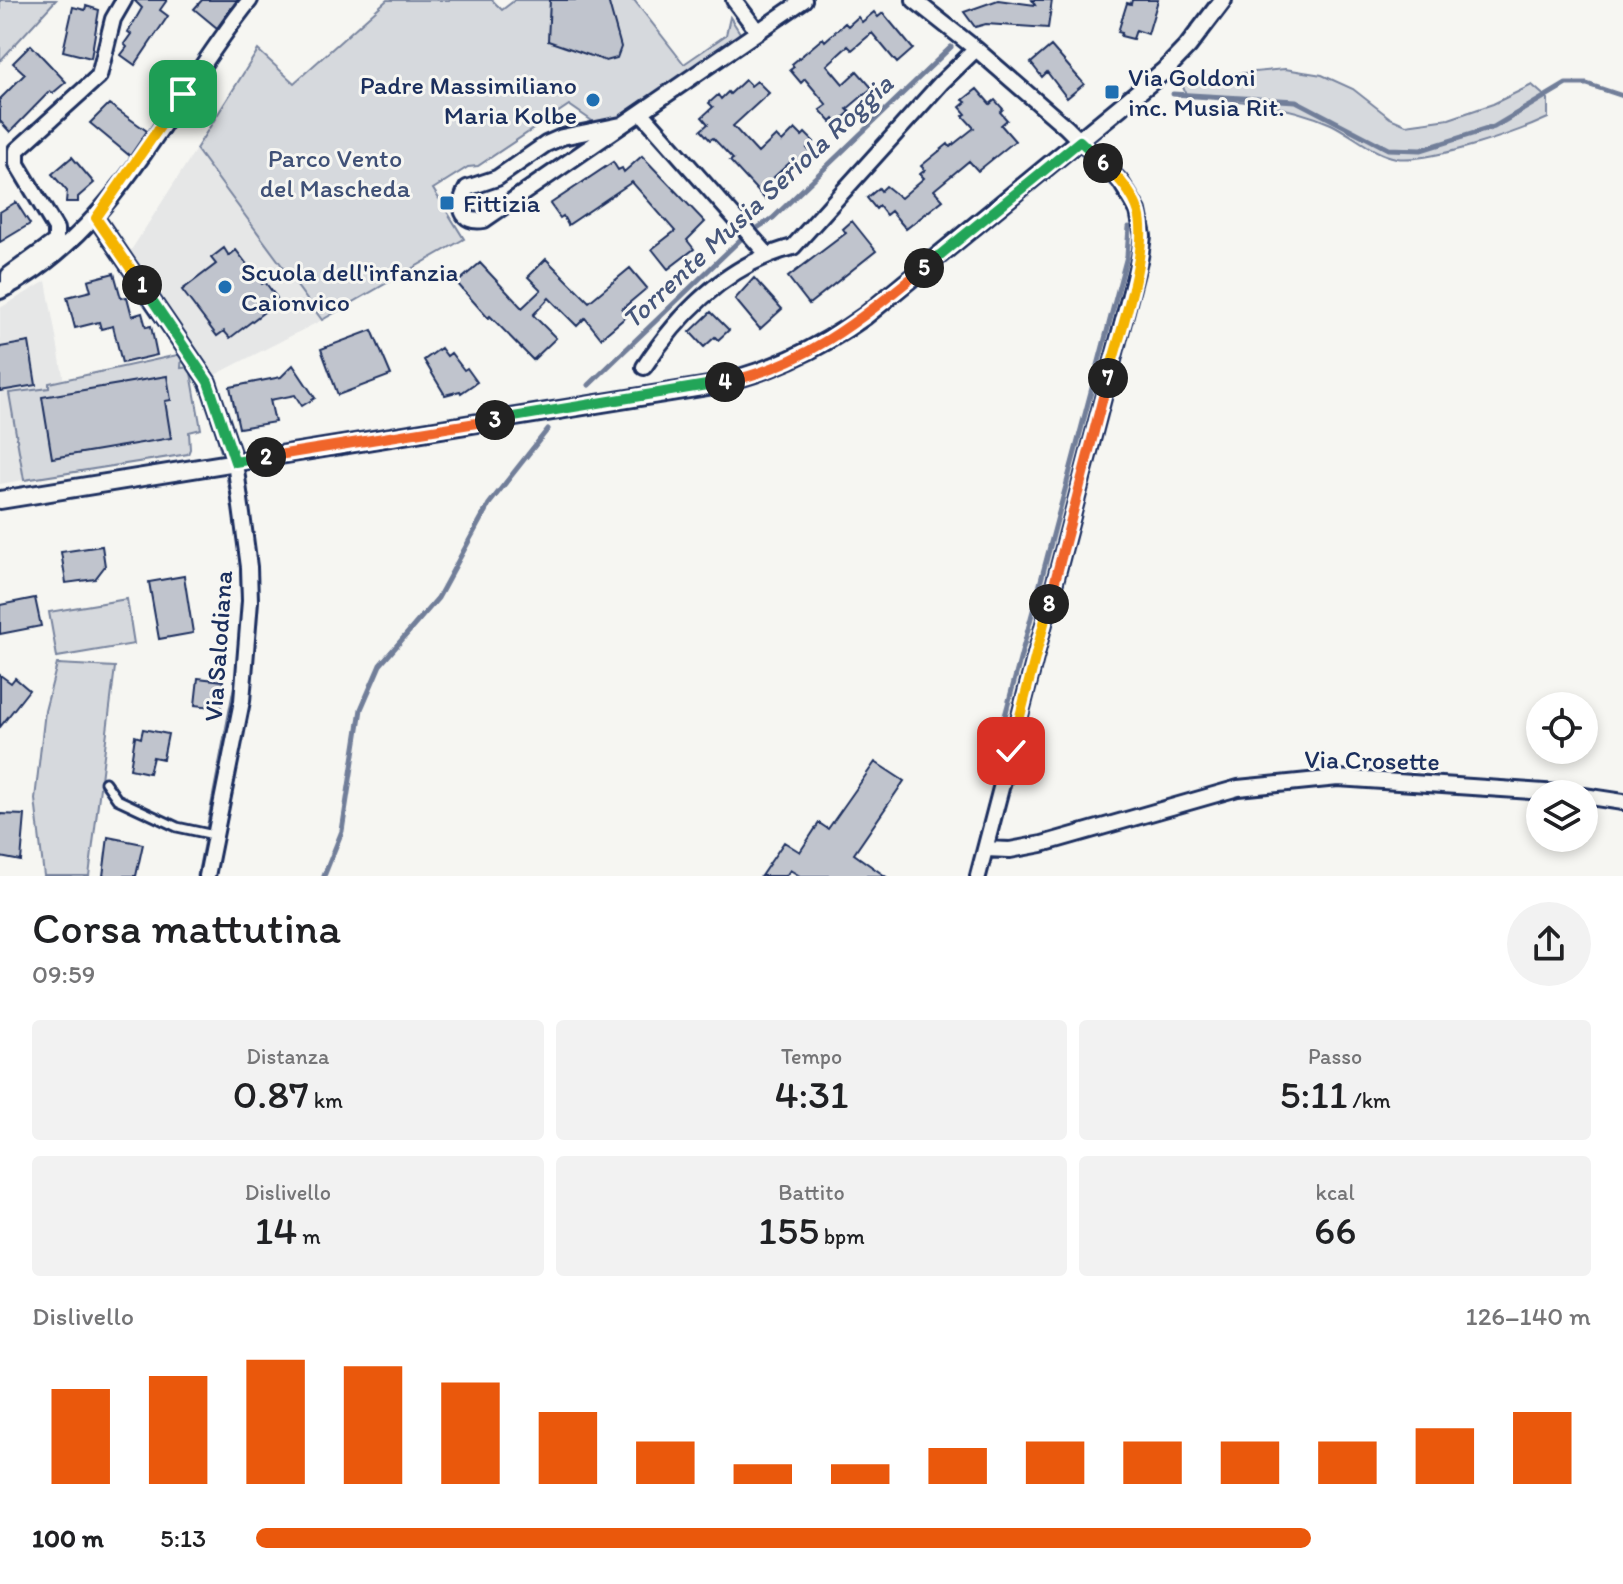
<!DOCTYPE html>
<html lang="it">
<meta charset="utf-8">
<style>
:root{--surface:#fff;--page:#f2f2f2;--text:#202124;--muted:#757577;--accent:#ea580c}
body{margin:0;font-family:Itim,sans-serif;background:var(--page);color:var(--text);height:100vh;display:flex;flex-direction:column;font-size:30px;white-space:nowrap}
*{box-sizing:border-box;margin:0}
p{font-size:26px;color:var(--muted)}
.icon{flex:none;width:44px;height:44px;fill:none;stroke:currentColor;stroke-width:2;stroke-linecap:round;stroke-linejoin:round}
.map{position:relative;height:876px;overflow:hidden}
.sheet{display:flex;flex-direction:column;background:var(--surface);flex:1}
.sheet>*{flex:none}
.tools{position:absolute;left:1526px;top:692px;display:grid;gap:16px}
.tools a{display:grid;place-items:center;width:72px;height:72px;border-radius:50%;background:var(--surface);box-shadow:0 4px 12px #0003;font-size:40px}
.pin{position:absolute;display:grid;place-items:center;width:68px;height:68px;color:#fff;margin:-34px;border-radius:16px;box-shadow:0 4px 12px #0006}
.km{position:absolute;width:40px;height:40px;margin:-20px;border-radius:50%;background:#222;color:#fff;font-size:22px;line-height:40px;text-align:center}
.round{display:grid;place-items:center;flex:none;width:84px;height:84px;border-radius:42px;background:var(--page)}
.overview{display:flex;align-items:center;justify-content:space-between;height:136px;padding:0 32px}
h1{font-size:44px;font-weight:600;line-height:60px}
.metrics{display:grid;grid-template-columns:repeat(3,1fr);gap:12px;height:136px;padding:8px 32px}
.metrics div{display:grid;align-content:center;border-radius:8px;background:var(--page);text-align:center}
.metrics b{font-size:40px;font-weight:600}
.metrics small{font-size:22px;font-weight:400}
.metrics p{font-size:22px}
.chart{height:224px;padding:16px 32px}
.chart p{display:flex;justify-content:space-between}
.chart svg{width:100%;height:144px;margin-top:8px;stroke:var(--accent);stroke-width:6}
ul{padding:0 32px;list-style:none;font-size:26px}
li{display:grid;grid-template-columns:128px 96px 1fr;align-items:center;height:60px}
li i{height:20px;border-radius:10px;background:var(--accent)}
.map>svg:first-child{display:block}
.built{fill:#e6e7e7}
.green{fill:#d6d9dd;stroke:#78849e;stroke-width:2}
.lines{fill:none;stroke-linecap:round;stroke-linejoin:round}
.stream{stroke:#717e99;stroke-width:5}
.building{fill:#c0c4cd;stroke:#1b2f5e;stroke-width:2}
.service-casing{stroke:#1b2f5e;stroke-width:13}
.minor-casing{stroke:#1b2f5e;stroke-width:20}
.tertiary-casing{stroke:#1b2f5e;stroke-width:22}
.service{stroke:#f6f6f2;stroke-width:7}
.minor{stroke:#f6f6f2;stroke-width:14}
.tertiary{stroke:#f6f6f2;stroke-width:16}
.split-1-casing{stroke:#fff;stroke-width:16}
.split-2-casing{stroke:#fff;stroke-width:16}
.split-3-casing{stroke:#fff;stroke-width:16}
.split-4-casing{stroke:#fff;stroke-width:16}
.split-5-casing{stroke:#fff;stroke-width:16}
.split-6-casing{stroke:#fff;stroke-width:16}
.split-7-casing{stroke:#fff;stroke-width:16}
.split-8-casing{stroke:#fff;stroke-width:16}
.split-9-casing{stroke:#fff;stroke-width:16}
.split-1{stroke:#f5b400;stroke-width:10}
.split-2{stroke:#22a559;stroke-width:10}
.split-3{stroke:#f0652b;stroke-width:10}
.split-4{stroke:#22a559;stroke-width:10}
.split-5{stroke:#f0652b;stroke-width:10}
.split-6{stroke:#22a559;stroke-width:10}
.split-7{stroke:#f5b400;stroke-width:10}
.split-8{stroke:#f0652b;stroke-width:10}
.split-9{stroke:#f5b400;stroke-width:10}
.poi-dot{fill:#1f6fb2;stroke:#f6f6f2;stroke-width:3}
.labels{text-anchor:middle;stroke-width:6;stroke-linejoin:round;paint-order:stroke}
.poi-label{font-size:26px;fill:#1b2f5e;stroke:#f6f6f2;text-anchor:start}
.park-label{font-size:26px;fill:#405177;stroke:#f6f6f2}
.street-label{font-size:26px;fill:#1b2f5e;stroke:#f6f6f2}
.water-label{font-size:28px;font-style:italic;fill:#46567b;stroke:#f6f6f2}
</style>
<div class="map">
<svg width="1623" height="876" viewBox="0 0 1623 876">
<rect width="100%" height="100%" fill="#f6f6f2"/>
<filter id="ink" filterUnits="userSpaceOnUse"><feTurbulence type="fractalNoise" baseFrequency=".0125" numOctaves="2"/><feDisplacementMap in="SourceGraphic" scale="16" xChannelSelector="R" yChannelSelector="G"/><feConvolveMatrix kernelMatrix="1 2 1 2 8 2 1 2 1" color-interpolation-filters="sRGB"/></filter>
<g filter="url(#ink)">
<path class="built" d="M 196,149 L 322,320 L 213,376 L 128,255 Z
M 46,281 L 64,381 L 49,383 L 49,388 L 9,393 L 24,480 L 0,484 L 0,308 Z"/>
<path class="green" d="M 0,0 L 56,0 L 0,61 Z
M 387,0 L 492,0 L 502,10 L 515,0 L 634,0 L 684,64 L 726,35 L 730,17 L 740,33 L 732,44 L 612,124 L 598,125 L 569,105 L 478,166 L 468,167 L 433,189 L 464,239 L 322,320 L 196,149 L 258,50 L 294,83 Z
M 1285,69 L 1322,75 L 1353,89 L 1390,118 L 1406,125 L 1449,119 L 1493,104 L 1532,85 L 1548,99 L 1548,118 C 1516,133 1430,163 1396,158 C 1373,154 1352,134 1331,124 C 1286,104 1236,100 1187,97 L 1180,79 Z
M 182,354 L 181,368 L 190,367 L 201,429 L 189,432 L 190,449 L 188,454 L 24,480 L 9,393 L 49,388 L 49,383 Z
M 127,599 L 134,644 L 57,657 L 49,612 Z
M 57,664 L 115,667 L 89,876 L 44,876 L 35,799 L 45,711 Z"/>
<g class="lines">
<path class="stream" d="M 1173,94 L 1296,101 L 1388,149 L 1421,150 L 1494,127 L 1566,84 L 1587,84 L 1623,96
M 200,385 L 207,398
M 589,385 L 743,237 L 773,218 L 951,47
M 216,427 L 222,450
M 228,477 L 234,504
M 241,557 L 243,607
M 1001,731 L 1127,256 L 1129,227
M 199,876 L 238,673
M 324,876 L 342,831 L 361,709 L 380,665 L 438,598 L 489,504 L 548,429"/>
</g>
<path class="building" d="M 134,0 L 167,0 L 160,10 L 168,16 L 135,65 L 121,55 L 127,47 L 124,44 L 131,34 L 128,32 L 142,8 Z
M 202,0 L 237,0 L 217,28 L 194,9 Z
M 550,0 L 608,0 L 621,47 L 617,58 L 606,61 L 548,41 Z
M 998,0 L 1035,5 L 1032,0 L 1052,0 L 1048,28 L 986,24 L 975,27 L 964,12 Z
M 1132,0 L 1158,0 L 1148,34 L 1136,30 L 1133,39 L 1121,36 L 1122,33 L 1118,32 L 1127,3 L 1131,4 Z
M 86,6 L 99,10 L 91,58 L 63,51 L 73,7 L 85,10 Z
M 874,12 L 878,17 L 883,13 L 913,49 L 897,63 L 872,33 L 852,50 L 848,46 L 827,65 L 843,84 L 857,71 L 872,88 L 847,109 L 850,112 L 837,123 L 834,119 L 831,122 L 820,110 L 827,105 L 805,79 L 801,83 L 790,70 L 794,67 L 792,64 L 823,38 L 825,41 L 845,23 L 848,26 L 858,17 L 862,22 Z
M 31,45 L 66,82 L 53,93 L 50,91 L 10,132 L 0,121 L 0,99 L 25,74 L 13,63 Z
M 1051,46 L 1084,84 L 1067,98 L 1047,72 L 1042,77 L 1031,63 Z
M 745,80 L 751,86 L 757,81 L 769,93 L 733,126 L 758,153 L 776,136 L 782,142 L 795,129 L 802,136 L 805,133 L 814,142 L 807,148 L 813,155 L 801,166 L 794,159 L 774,177 L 781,184 L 765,199 L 730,161 L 733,159 L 713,138 L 710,140 L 701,130 L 708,124 L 702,117 L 713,107 L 709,103 L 718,95 L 721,99 L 728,92 L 730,94 Z
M 977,89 L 990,104 L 995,100 L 1003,109 L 1000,112 L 1007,120 L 1001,125 L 1015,141 L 978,171 L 969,161 L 934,190 L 943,200 L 906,229 L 891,211 L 886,215 L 879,206 L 876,209 L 867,198 L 879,188 L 881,191 L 886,186 L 901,198 L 924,178 L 920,174 L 925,170 L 921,166 L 948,144 L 950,147 L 974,128 L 963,116 L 966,114 L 960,107 L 966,102 L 963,100 Z
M 109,104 L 147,131 L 130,156 L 90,123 Z
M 642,156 L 705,222 L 687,240 L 694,249 L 668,269 L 652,249 L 675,231 L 632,182 L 568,225 L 563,216 L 560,218 L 550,204 L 613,162 L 618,170 L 622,168 L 624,172 Z
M 72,157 L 94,183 L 78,197 L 78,202 L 66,202 L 67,191 L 52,174 Z
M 16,202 L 30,224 L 0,242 L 0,212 Z
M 852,221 L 876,251 L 809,304 L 788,277 L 846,233 L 843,229 Z
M 224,248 L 229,256 L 236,250 L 262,284 L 265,282 L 277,298 L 266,306 L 268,309 L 230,338 L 224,331 L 217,336 L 182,290 L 216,264 L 211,258 Z
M 546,259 L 589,302 L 630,268 L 647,288 L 622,309 L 627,316 L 601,338 L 585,318 L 577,326 L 549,298 L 533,315 L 556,338 L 533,360 L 490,316 L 488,318 L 457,283 L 480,263 L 522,308 L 541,290 L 528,277 Z
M 114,273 L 121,298 L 127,297 L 132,316 L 142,313 L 146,327 L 151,326 L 157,355 L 122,363 L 113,326 L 101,329 L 99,322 L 75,328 L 67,297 L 91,291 L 88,280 Z
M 754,278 L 782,309 L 760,329 L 735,299 Z
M 711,312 L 729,330 L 718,340 L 715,337 L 704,347 L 690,332 Z
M 372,330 L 391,375 L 338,395 L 321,349 Z
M 29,342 L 36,385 L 0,391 L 0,347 Z
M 441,348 L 447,356 L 451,353 L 464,370 L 467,368 L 477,382 L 461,393 L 460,391 L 445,395 L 424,360 Z
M 293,365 L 315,398 L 302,406 L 295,395 L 270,400 L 275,422 L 239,428 L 230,387 L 281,377 Z
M 167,376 L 171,400 L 165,401 L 171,438 L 52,458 L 42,397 Z
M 102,546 L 105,566 L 95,579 L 66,583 L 61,552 Z
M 184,576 L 193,633 L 159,639 L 149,582 Z
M 35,598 L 41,626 L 0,634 L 0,605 Z
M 0,675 L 11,683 L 15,678 L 29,690 L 0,727 Z
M 198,678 L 223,681 L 221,708 L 195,705 Z
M 143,729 L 168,734 L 163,759 L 153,757 L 149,773 L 130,769 L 135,736 L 141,738 Z
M 875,762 L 904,781 L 854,854 L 885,876 L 800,876 L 790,870 L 786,876 L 761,876 L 784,842 L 800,852 L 819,823 L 828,829 Z
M 0,814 L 25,815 L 21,861 L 0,857 Z
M 108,837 L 143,844 L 136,876 L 103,876 Z"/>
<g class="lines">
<defs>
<path id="service" d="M 105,782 L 117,799 L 177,827 L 214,835"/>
<path id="minor" d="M 734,0 L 758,32
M 914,0 L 976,49 L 1066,127 L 1120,181 L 1138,211 L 1143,236 L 1140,257 L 978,876
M 641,112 L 767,254
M 621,125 L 562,137 L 546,144 L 497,178 L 467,188 C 457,205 460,224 484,220 L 804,0
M 96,218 L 208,382 L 235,462 L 249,567 L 250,601 L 242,701 L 207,876
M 9,287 L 9,275 L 56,241 L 56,229 L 17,164 L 17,150 L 99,76 L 113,19 L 124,0
M 0,291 C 118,232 171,97 250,0
M 644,367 C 680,312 728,264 793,247 L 941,83 L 976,49
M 1584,796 L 1623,802
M 985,849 L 1010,850 L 1042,844 L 1238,788 L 1338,778 L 1575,794"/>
<path id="tertiary" d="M 0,500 L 708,386 C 767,373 816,351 865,316 L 1164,71 L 1188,46 L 1223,0"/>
</defs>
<use href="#service" class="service-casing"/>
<use href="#minor" class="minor-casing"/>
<use href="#tertiary" class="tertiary-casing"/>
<use href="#service" class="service"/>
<use href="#minor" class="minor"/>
<use href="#tertiary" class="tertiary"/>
</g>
</g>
<g class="lines" filter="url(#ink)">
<defs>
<path id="split-1" d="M 142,285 L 96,218 L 183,94"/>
<path id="split-2" d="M 142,285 L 208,382 L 235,462 L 266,457"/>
<path id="split-3" d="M 266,457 L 495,420"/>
<path id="split-4" d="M 495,420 L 725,382"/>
<path id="split-5" d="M 725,382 C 806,365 861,319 924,268"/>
<path id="split-6" d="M 924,268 L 1080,141 L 1103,163"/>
<path id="split-7" d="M 1103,163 C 1118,177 1133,193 1139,213 C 1150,251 1118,338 1108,378"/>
<path id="split-8" d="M 1049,604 L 1108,378"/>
<path id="split-9" d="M 1011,751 L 1049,604"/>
</defs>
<use href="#split-1" class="split-1-casing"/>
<use href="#split-2" class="split-2-casing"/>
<use href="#split-3" class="split-3-casing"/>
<use href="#split-4" class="split-4-casing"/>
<use href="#split-5" class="split-5-casing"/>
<use href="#split-6" class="split-6-casing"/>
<use href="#split-7" class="split-7-casing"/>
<use href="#split-8" class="split-8-casing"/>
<use href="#split-9" class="split-9-casing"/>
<use href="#split-1" class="split-1"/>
<use href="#split-2" class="split-2"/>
<use href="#split-3" class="split-3"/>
<use href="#split-4" class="split-4"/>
<use href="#split-5" class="split-5"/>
<use href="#split-6" class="split-6"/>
<use href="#split-7" class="split-7"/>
<use href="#split-8" class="split-8"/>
<use href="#split-9" class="split-9"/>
</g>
<g class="poi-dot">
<rect x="1104" y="84" width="16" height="16" rx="4"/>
<circle cx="593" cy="100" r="8"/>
<rect x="439" y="195" width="16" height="16" rx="4"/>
<circle cx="225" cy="287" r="8"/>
</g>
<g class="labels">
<g class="poi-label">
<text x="1128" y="86">Via Goldoni<tspan x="1128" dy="30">inc. Musia Rit.</tspan></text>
<text x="577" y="94" text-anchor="end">Padre Massimiliano<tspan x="577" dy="30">Maria Kolbe</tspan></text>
<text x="463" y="212">Fittizia</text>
<text x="241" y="281">Scuola dell'infanzia<tspan x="241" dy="30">Caionvico</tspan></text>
</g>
<g class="park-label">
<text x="335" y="167">Parco Vento<tspan x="335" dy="30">del Mascheda</tspan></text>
</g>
<g class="street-label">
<text transform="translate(218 646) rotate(-86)" y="9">Via Salodiana</text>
<text transform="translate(1372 760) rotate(1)" y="9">Via Crosette</text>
</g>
<g class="water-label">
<text transform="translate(757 201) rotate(-43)" y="10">Torrente Musia Seriola Roggia</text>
</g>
</g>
</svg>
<div class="tools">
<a><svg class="icon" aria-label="locate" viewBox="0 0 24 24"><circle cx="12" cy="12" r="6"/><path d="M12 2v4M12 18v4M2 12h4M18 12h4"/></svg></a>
<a><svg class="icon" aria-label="layers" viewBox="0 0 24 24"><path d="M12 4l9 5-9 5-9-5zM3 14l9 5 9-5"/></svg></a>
</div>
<div class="pin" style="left:183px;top:94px;background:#1e9e55"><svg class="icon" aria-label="arrive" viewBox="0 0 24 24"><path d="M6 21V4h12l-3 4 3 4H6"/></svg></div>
<div class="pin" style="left:1011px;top:751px;background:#d93025"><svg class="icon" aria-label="check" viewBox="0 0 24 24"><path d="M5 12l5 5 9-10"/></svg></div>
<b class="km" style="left:142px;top:285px">1</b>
<b class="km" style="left:266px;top:457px">2</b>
<b class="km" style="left:495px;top:420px">3</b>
<b class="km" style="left:725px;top:382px">4</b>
<b class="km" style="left:924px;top:268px">5</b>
<b class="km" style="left:1103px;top:163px">6</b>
<b class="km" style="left:1108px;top:378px">7</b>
<b class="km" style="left:1049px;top:604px">8</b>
</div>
<section class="sheet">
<div class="overview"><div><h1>Corsa mattutina</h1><p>09:59</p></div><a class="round"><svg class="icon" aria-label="share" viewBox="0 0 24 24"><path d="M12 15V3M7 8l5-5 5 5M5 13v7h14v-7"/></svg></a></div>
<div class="metrics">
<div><p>Distanza</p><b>0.87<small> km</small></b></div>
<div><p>Tempo</p><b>4:31</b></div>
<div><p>Passo</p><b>5:11<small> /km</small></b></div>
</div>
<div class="metrics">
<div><p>Dislivello</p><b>14<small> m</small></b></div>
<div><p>Battito</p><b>155<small> bpm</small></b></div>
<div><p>kcal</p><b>66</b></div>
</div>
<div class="chart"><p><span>Dislivello</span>126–140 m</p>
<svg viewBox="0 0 160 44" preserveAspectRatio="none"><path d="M5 44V15M15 44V11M25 44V6M35 44V8M45 44V13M55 44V22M65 44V31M75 44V38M85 44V38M95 44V33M105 44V31M115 44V31M125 44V31M135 44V31M145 44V27M155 44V22"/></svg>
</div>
<ul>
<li><b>100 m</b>5:13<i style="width:79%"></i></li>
</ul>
</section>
